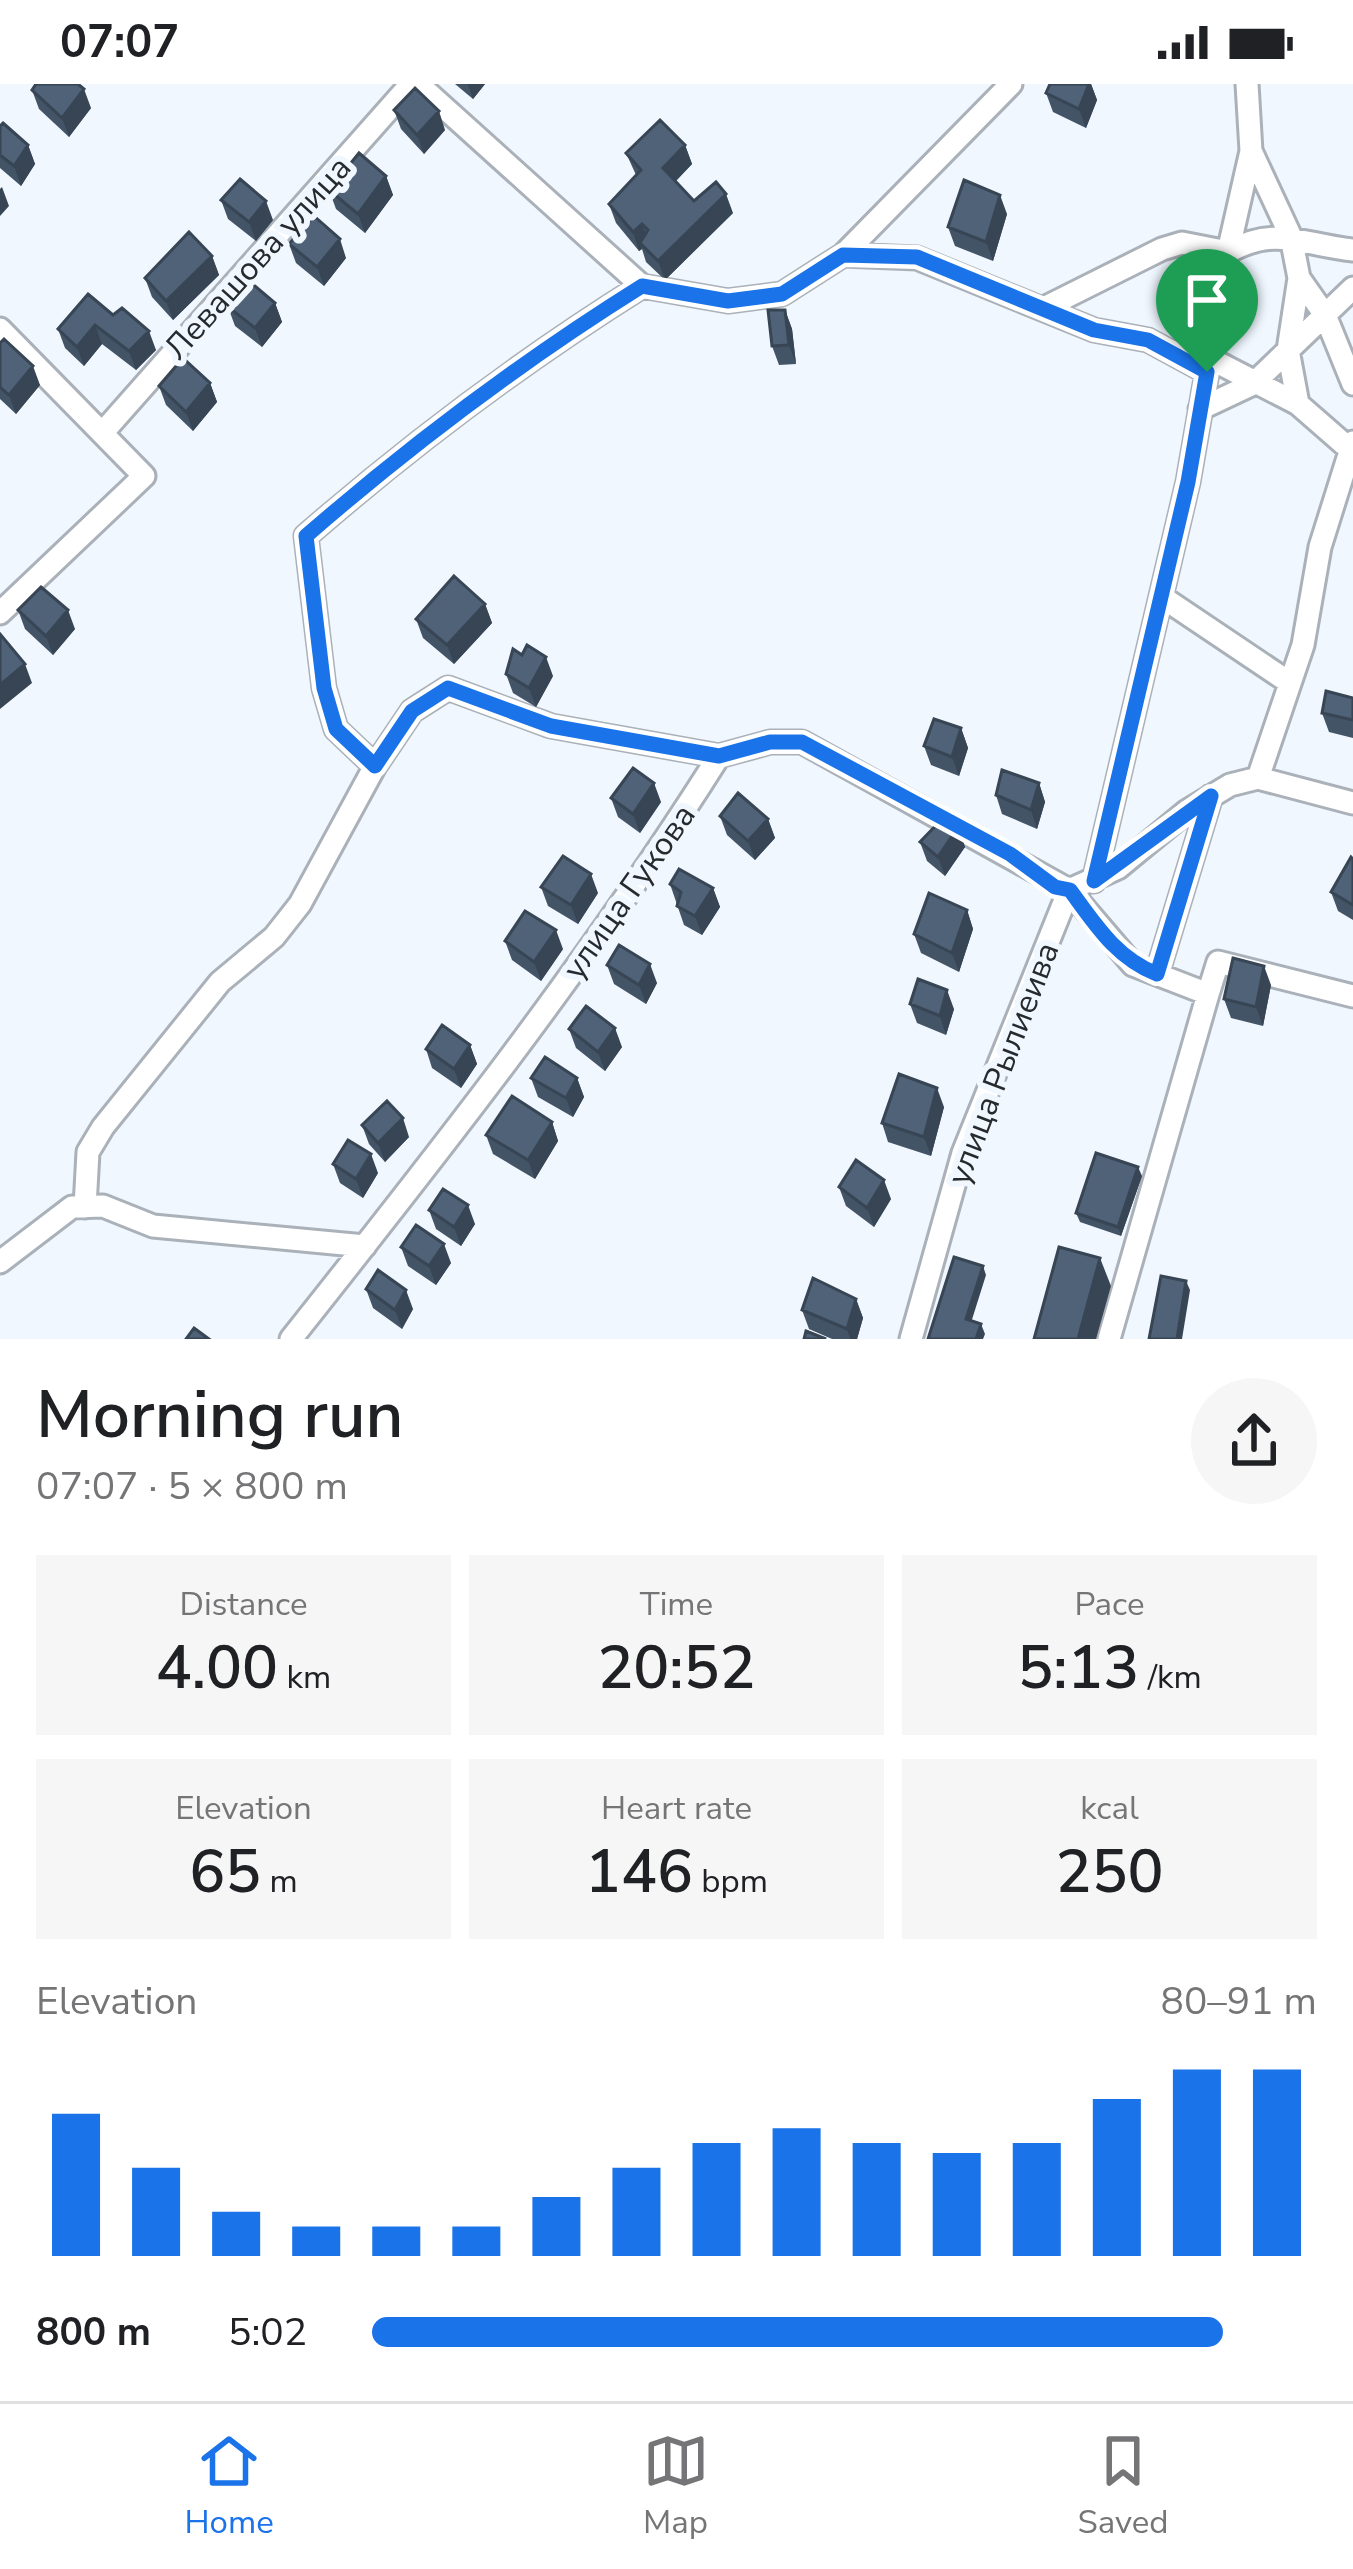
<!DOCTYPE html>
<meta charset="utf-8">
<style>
:root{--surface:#fff;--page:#f6f6f6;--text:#202124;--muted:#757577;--line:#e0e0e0;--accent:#1a73e8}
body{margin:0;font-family:"Nunito Sans",sans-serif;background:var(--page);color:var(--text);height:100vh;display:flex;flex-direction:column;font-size:45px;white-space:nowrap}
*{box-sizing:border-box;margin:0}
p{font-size:39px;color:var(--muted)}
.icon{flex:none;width:66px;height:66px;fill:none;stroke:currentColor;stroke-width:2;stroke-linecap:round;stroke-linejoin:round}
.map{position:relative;height:1255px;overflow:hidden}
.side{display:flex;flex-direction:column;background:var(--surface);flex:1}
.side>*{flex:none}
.pin{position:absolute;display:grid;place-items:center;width:102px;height:102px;color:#fff;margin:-123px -51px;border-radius:50% 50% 50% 0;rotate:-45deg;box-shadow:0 0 12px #0007}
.pin .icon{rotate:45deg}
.round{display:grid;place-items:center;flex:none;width:126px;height:126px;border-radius:63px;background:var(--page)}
.overview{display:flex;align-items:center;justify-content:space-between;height:204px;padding:0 36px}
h1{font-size:66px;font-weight:600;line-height:90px}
.figures{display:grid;grid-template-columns:repeat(3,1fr);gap:18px;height:204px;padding:12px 36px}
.figures div{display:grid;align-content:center;border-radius:0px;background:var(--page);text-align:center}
.figures b{font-size:60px;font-weight:600}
.figures small{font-size:33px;font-weight:400}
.figures p{font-size:33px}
.chart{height:336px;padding:24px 36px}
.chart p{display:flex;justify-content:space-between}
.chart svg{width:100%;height:216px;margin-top:12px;stroke:var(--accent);stroke-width:6}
ul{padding:0 36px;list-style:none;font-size:39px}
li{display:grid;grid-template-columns:192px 144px 1fr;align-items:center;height:90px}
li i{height:30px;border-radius:15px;background:var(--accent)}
.status{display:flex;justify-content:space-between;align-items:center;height:84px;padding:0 60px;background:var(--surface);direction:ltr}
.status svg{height:33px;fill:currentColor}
.menu{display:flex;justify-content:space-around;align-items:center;height:168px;border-top:3px solid var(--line);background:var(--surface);font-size:33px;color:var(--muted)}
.menu a{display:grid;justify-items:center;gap:6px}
.menu .current{color:var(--accent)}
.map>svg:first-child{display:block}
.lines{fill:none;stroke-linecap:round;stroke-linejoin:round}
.minor-casing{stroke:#abb1b9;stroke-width:27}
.minor{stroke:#fff;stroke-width:21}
.wall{fill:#445467}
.shaded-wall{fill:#374554}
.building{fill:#4f6278;stroke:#374554;stroke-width:3}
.route-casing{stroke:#fff;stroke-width:24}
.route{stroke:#1a73e8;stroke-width:15}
.labels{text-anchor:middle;stroke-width:12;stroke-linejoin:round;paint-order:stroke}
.street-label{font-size:33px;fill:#272a2d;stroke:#f0f7ff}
</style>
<div class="status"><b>07:07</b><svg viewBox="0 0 49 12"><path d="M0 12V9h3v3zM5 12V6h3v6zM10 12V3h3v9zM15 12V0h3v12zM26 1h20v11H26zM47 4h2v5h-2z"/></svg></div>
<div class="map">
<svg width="1353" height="1255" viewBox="0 0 1353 1255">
<rect width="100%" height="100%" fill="#f0f7ff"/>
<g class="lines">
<defs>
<path id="minor" d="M 418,0 L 642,202 L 728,217 L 782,210 L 843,171 L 1011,0
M 1247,0 L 1251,67 L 1291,153 L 1299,194 L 1288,266 L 1298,320 L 1353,368
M 1228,168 C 1277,141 1302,161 1353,166
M 1228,168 L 1251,67
M 843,171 L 917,174 L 1042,225 L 1162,165 L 1182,159 L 1228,168 L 1188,398 L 1094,797
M 1299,194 L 1325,231 L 1353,300
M 642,202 C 522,277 413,359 306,452 L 324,604 L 336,645 L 375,682 L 412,627 L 448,604 L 551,642 L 719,672
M 1042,225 L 1094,246 L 1148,256 L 1207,288
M 0,245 L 144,392 L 0,529
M 1209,274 L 1298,320
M 1200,325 L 1253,300 L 1353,204
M 104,347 L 411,0
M 1162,513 L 1290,599
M 1258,694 L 1303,561 L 1320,463 L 1353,358
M 1157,890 L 1211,712
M 1208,910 L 1218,878 L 1353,912
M 85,1123 L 88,1068 L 103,1043 L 220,898 L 274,853 L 300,820 L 375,682
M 0,1178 L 72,1123 L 103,1122 L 153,1142 L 365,1162
M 291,1255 C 441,1066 590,877 719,672 L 770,658 L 802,658 L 1069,806 L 1118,784 L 1187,727 L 1230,701 L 1258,694 L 1353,719
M 911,1255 L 963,1069 L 1069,806 L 1133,881 L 1208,910 L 1109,1255"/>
</defs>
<use href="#minor" class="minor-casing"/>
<use href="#minor" class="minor"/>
</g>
<path class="wall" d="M 455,0 L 485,0 L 473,15 Z
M 1050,0 L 1091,0 L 1097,16 L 1086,44 L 1053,28 L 1046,9 Z
M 32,6 L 91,24 L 69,53 L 39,25 Z
M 394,26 L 445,46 L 424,70 L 401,45 Z
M 0,42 L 28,61 L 35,80 L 21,102 L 0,84 Z
M 685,61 L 692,80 L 676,97 L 694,117 L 733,129 L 665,196 L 646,178 L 642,165 L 639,167 L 616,139 L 609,120 L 636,91 L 626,69 Z
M 386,92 L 393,111 L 365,149 L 336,125 L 329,106 Z
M 221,116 L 273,136 L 256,157 L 228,135 Z
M 1007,130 L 993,177 L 955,162 L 948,143 Z
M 289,160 L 346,174 L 324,202 L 296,179 Z
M 212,172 L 219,191 L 173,236 L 152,213 L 145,194 Z
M 275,219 L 282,238 L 262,263 L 235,242 L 228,223 Z
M 785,226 L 792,245 L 796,280 L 779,281 L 772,262 Z
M 113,231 L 156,266 L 136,286 L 102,260 L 84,282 L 65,264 L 58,245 Z
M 0,259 L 40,301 L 16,330 L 0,315 Z
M 210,299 L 217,318 L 193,347 L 166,321 L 159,302 Z
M 485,520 L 492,539 L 454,580 L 423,554 L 416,535 Z
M 18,526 L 75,545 L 53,571 L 25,545 Z
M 506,590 L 553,592 L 536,623 L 513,609 Z
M 1353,614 L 1353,654 L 1329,648 L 1322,629 Z
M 961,644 L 968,664 L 959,692 L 931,681 L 924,662 Z
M 1039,699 L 1045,718 L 1037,745 L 1002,730 L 996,711 Z
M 611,714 L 661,718 L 640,749 L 618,733 Z
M 720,732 L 768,735 L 775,754 L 755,776 L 727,751 Z
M 958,743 L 965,763 L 945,792 L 927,777 L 920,758 Z
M 1353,775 L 1353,836 L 1338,827 L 1331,808 Z
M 670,800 L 713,804 L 720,823 L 702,851 L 684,841 Z
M 541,803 L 598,809 L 578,840 L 548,822 Z
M 967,826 L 973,845 L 959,888 L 921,869 L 914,850 Z
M 505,857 L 563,865 L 541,897 L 512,876 Z
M 607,881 L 657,899 L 646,920 L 614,900 Z
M 1271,901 L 1263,942 L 1231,934 L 1224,915 Z
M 910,920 L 954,925 L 946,951 L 917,939 Z
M 569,945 L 622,963 L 605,987 L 576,964 Z
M 470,961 L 477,980 L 461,1004 L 432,984 L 426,965 Z
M 531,994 L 577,994 L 584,1013 L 573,1033 L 538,1013 Z
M 944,1023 L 931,1072 L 888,1058 L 882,1039 Z
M 552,1038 L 558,1057 L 535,1095 L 493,1070 L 486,1051 Z
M 362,1041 L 409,1053 L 385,1078 L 369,1060 Z
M 333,1080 L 378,1089 L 363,1114 L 340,1099 Z
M 1142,1092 L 1121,1152 L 1080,1138 L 1076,1129 Z
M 839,1103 L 891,1115 L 874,1143 L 846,1122 Z
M 429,1126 L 475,1140 L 461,1162 L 436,1145 Z
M 401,1163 L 451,1179 L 436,1201 L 408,1182 Z
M 366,1205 L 413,1225 L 402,1245 L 373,1224 Z
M 856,1215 L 863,1234 L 857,1255 L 832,1255 L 809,1245 L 802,1226 Z"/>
<path class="shaded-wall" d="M 468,0 L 485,0 L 473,15 Z
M 1089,0 L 1091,0 L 1097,16 L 1086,44 L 1079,25 Z
M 84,5 L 91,24 L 69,53 L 62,34 Z
M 439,27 L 445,46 L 424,70 L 417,51 Z
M 28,61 L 35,80 L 21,102 L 14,82 Z
M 685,61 L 692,80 L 670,103 L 663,84 Z
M 386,92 L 393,111 L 365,149 L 358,130 Z
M 2,103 L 9,122 L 0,132 L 0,105 Z
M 726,110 L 733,129 L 665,196 L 658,177 Z
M 1000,111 L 1007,130 L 993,177 L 986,158 Z
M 266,117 L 273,136 L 256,157 L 249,138 Z
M 642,140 L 649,159 L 640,159 L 642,165 L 639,167 L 633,148 Z
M 340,155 L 346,174 L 324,202 L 317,183 Z
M 212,172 L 219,191 L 173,236 L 166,217 Z
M 275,219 L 282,238 L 262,263 L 255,244 Z
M 785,226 L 792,245 L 796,280 L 789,261 Z
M 95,241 L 102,260 L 84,282 L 77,263 Z
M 149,247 L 156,266 L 136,286 L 129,267 Z
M 33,282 L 40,301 L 16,330 L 9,311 Z
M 210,299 L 217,318 L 193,347 L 186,328 Z
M 485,520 L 492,539 L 454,580 L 447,561 Z
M 68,526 L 75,545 L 53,571 L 46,552 Z
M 546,573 L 553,592 L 536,623 L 529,604 Z
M 25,580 L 32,599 L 0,625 L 0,601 Z
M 961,644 L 968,664 L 959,692 L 952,673 Z
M 654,699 L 661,718 L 640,749 L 633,730 Z
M 1039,699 L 1045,718 L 1037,745 L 1031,726 Z
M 768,735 L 775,754 L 755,776 L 748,757 Z
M 958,743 L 965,763 L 945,792 L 938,773 Z
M 591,790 L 598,809 L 578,840 L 571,821 Z
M 713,804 L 720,823 L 702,851 L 695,832 Z
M 967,826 L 973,845 L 959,888 L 952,869 Z
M 556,846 L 563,865 L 541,897 L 534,878 Z
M 650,880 L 657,899 L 646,920 L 639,901 Z
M 1264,882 L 1271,901 L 1263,942 L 1256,923 Z
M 947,906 L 954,925 L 946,951 L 940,932 Z
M 615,944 L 622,963 L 605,987 L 598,968 Z
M 470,961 L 477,980 L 461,1004 L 454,985 Z
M 577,994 L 584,1013 L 573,1033 L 566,1014 Z
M 937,1004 L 944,1023 L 931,1072 L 924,1053 Z
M 403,1034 L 409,1053 L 385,1078 L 378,1059 Z
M 552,1038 L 558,1057 L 535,1095 L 528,1076 Z
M 371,1070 L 378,1089 L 363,1114 L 356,1095 Z
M 1138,1083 L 1142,1092 L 1121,1152 L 1118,1143 Z
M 884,1096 L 891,1115 L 874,1143 L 867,1124 Z
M 468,1121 L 475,1140 L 461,1162 L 454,1143 Z
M 444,1160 L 451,1179 L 436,1201 L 429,1182 Z
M 1100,1174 L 1111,1202 L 1096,1255 L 1078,1255 Z
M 983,1182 L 986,1191 L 969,1245 L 966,1235 Z
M 1186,1197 L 1190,1206 L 1182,1255 L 1177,1255 Z
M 406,1206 L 413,1225 L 402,1245 L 395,1226 Z
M 856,1215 L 863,1234 L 857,1255 L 850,1255 L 847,1245 Z
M 981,1240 L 985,1250 L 983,1255 L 976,1255 Z"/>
<path class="building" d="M 36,0 L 78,0 L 84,5 L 62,34 L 32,6 Z
M 1050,0 L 1089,0 L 1079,25 L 1046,9 Z
M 415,4 L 439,27 L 417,51 L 394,26 Z
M 660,36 L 685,61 L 663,84 L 694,117 L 716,98 L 726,110 L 658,177 L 640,159 L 648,146 L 642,140 L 633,148 L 609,120 L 641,86 L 626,69 Z
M 3,39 L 28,61 L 14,82 L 0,71 L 0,42 Z
M 359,69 L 386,92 L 358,130 L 329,106 Z
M 240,95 L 266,117 L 249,138 L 221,116 Z
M 964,96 L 1000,111 L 986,158 L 948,143 Z
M 314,132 L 340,155 L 317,183 L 289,160 Z
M 189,148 L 212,172 L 166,217 L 145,194 Z
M 249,197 L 275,219 L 255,244 L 228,223 Z
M 88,210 L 113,231 L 122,224 L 149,247 L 129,267 L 95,241 L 77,263 L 58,245 Z
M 768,226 L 785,226 L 789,261 L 772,262 Z
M 4,255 L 33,282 L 9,311 L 0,303 L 0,259 Z
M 183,274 L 210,299 L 186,328 L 159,302 Z
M 454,492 L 485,520 L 447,561 L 416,535 Z
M 41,503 L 68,526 L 46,552 L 18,526 Z
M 0,550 L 25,580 L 0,601 Z
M 527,561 L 546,573 L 529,604 L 506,590 L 513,565 L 522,571 Z
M 1326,607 L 1353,614 L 1353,636 L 1322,629 Z
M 934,635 L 961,644 L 952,673 L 924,662 Z
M 633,684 L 654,699 L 633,730 L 611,714 Z
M 1002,686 L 1039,699 L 1031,726 L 996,711 Z
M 738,709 L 768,735 L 748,757 L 720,732 Z
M 945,732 L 958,743 L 938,773 L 920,758 Z
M 563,772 L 591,790 L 571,821 L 541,803 Z
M 1351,773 L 1353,775 L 1353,821 L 1331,808 Z
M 679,785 L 713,804 L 695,832 L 677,822 L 681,808 L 670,800 Z
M 929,809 L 967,826 L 952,869 L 914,850 Z
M 525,827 L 556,846 L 534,878 L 505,857 Z
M 619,861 L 650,880 L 639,901 L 607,881 Z
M 1233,874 L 1264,882 L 1256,923 L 1224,915 Z
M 918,895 L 947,906 L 940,932 L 910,920 Z
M 586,922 L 615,944 L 598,968 L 569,945 Z
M 442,941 L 470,961 L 454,985 L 426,965 Z
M 545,973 L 577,994 L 566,1014 L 531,994 Z
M 899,990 L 937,1004 L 924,1053 L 882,1039 Z
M 512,1012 L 552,1038 L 528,1076 L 486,1051 Z
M 387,1017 L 403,1034 L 378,1059 L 362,1041 Z
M 348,1056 L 371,1070 L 356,1095 L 333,1080 Z
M 1096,1069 L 1138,1083 L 1118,1143 L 1076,1129 Z
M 856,1076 L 884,1096 L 867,1124 L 839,1103 Z
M 443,1105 L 468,1121 L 454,1143 L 429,1126 Z
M 416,1141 L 444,1160 L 429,1182 L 401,1163 Z
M 1059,1163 L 1100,1174 L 1078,1255 L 1034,1255 Z
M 954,1173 L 983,1182 L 966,1235 L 981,1240 L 976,1255 L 928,1255 Z
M 378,1186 L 406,1206 L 395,1226 L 366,1205 Z
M 1161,1192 L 1186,1197 L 1177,1255 L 1149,1255 Z
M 813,1194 L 856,1215 L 847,1245 L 802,1226 Z
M 194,1244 L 209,1255 L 186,1255 Z
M 806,1247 L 826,1255 L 804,1255 Z"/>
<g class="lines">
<defs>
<path id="route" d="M 843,171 L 917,173 L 1094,246 L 1148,256 L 1207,288 L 1188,398 L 1094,797 L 1211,712 L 1157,890 C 1116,874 1095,840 1070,806 L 1055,803 L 1010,770 L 802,658 L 770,658 L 719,672 L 551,642 L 448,604 L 412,627 L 375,682 L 336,645 L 324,604 L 306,452 C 413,359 522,277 642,202 L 728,217 L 782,210 Z"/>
</defs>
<use href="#route" class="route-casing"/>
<use href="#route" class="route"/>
</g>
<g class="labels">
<g class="street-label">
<text transform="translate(257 173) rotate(-48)" y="12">Левашова улица</text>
<text transform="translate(628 807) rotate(-55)" y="12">улица Гукова</text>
<text transform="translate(1002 979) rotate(-69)" y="12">улица Рылиеива</text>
</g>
</g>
</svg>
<div class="pin" style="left:1207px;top:288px;background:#1e9e55"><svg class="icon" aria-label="arrive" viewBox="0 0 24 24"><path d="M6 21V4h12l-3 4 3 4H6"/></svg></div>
</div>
<section class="side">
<div class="overview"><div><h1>Morning run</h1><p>07:07 · 5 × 800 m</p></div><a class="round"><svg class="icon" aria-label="share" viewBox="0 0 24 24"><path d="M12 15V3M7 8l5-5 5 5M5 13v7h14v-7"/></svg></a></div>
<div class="figures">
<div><p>Distance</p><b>4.00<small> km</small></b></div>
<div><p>Time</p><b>20:52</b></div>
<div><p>Pace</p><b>5:13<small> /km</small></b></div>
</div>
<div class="figures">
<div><p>Elevation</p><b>65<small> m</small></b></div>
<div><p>Heart rate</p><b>146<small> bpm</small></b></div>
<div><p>kcal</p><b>250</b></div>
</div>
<div class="chart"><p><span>Elevation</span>80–91 m</p>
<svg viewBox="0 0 160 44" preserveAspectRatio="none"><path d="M5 44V15M15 44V26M25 44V35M35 44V38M45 44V38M55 44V38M65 44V32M75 44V26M85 44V21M95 44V18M105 44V21M115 44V23M125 44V21M135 44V12M145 44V6M155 44V6"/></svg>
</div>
<ul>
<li><b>800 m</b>5:02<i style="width:90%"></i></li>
</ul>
</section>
<nav class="menu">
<a class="current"><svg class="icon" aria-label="home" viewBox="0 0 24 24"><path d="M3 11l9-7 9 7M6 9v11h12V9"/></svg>Home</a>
<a><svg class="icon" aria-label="map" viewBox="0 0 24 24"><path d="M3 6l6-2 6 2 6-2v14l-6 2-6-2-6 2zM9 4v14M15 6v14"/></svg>Map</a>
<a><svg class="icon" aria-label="saved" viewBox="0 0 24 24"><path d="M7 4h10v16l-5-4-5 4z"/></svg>Saved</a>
</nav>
